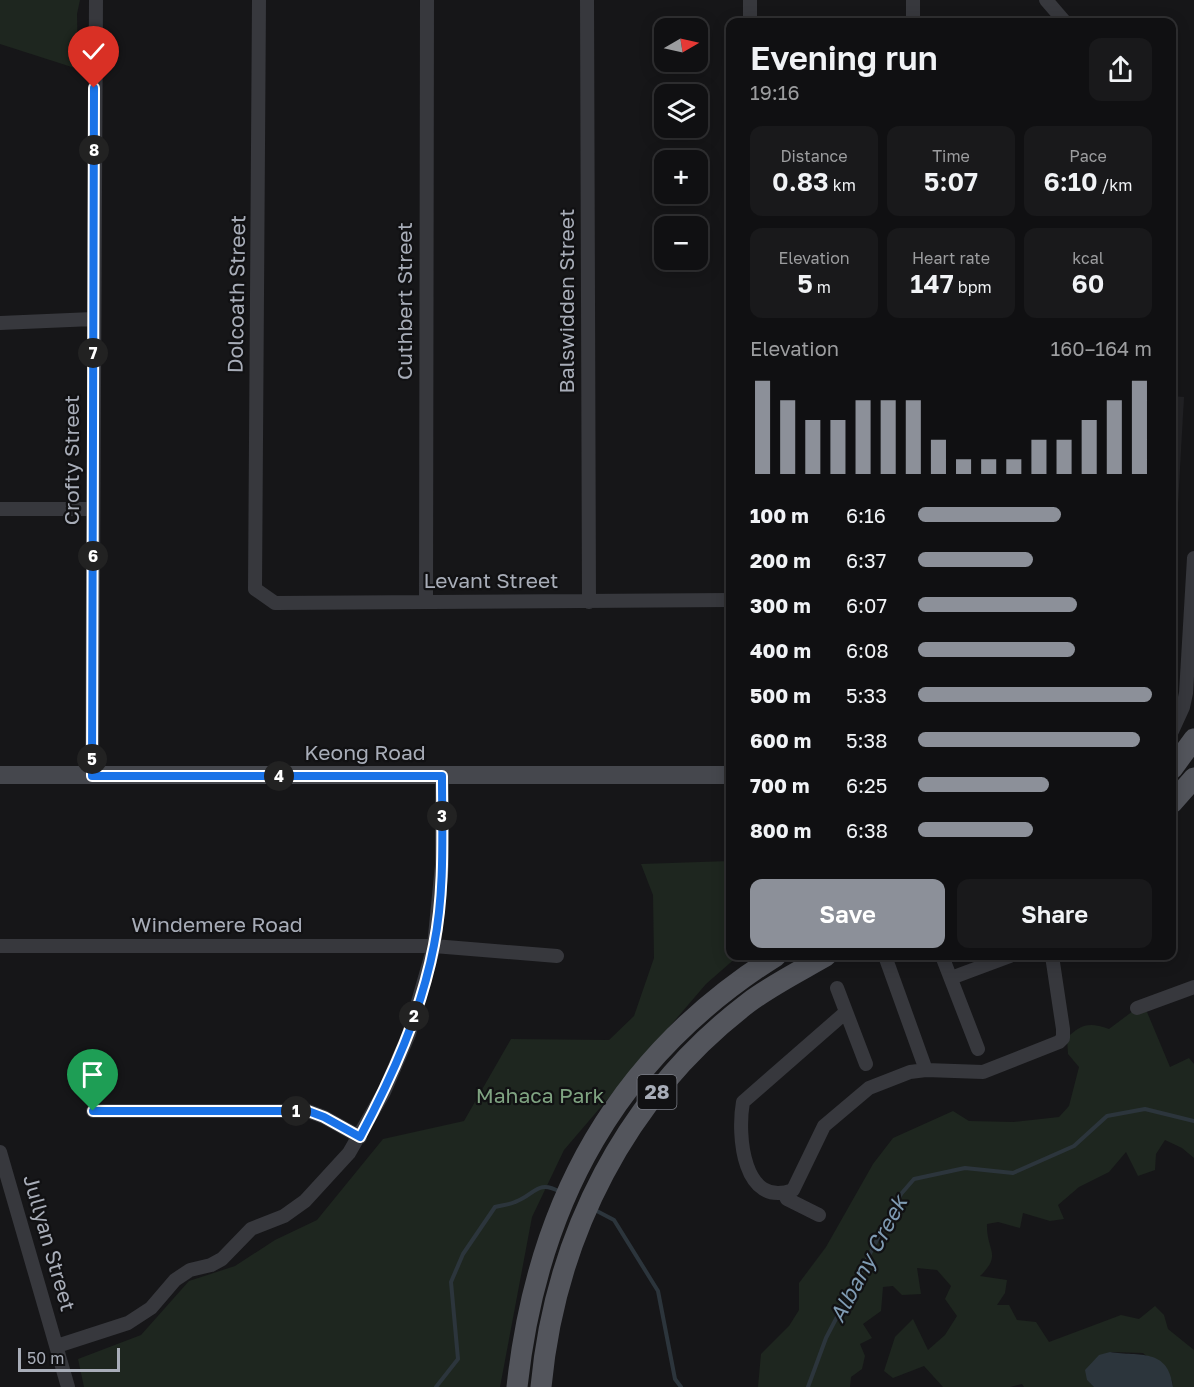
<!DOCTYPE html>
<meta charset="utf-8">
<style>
:root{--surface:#101012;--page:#19191b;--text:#f1f3f6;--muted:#9c9d9f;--line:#303032;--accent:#8c9099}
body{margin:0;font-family:"Golos Text",sans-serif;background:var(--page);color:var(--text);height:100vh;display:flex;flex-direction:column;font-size:22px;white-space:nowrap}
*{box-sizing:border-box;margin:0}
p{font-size:20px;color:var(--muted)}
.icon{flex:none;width:33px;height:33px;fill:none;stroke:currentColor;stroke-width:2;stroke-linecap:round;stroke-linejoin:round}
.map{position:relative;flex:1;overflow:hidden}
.drawer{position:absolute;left:726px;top:18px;width:450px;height:942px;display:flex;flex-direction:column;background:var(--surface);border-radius:12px;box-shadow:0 3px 15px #0003,0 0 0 2px var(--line)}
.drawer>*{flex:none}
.needle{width:39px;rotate:81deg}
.buttons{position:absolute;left:654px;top:18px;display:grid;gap:12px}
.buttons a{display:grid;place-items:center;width:54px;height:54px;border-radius:12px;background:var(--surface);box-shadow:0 3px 15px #0003,0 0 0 2px var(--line);font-size:30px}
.scale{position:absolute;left:18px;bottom:15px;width:102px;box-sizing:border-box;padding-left:6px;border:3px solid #a8adb8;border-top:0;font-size:16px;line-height:21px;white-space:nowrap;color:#a8adb8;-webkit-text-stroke:4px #111113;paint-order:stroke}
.pin{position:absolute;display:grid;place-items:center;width:51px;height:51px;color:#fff;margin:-62px -26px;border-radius:50% 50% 50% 0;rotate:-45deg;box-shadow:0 0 6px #0007}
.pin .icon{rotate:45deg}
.km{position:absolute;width:30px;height:30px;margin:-15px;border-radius:50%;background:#222;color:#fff;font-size:16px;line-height:30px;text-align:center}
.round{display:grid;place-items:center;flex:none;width:63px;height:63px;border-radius:12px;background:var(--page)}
.overview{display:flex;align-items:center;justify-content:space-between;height:102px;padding:0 24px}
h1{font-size:33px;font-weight:600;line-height:45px}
.stats{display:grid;grid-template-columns:repeat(3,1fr);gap:9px;height:102px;padding:6px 24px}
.stats div{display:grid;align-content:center;border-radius:12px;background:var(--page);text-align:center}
.stats b{font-size:26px;font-weight:600}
.stats small{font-size:16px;font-weight:400}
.stats p{font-size:16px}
.chart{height:168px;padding:12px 24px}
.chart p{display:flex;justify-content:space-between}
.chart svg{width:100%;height:108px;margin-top:6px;stroke:var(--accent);stroke-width:6}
.primary-button{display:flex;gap:12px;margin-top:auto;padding:12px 24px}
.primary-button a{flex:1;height:69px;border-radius:12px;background:var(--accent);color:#fff;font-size:24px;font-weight:600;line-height:69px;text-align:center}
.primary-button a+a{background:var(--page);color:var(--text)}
ul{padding:0 24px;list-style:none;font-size:20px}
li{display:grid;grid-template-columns:96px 72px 1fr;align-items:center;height:45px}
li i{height:15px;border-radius:8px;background:var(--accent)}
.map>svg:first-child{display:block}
.built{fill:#222225}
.green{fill:#1e261f}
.water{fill:#2c353c}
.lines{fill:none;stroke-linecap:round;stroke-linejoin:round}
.stream{stroke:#2c353c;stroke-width:4}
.street{stroke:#37383d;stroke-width:14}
.secondary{stroke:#45474d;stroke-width:18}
.primary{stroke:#53555c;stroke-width:21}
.route-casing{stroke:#fff;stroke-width:12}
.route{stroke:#1a73e8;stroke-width:8}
.labels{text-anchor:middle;stroke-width:4.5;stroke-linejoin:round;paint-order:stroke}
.shield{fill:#111113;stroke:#7b7e86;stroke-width:1.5}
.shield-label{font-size:20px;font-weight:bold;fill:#a8adb8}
.street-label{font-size:21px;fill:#a8adb8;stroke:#111113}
.park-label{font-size:21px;fill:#7fa381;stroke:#111113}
.water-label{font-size:22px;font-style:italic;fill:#7f9bb3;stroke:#111113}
</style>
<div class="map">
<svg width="1194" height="1387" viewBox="0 0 1194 1387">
<rect width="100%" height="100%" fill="#161618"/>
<path class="built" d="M 1172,396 L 1184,397 L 1172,612 Z"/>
<path class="green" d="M 0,0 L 80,0 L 77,14 L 78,69 L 0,44 Z
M 730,861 L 730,956 L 738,956 L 706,984 L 564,1150 L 532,1217 L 500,1387 L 84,1387 L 78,1359 L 141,1335 L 189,1281 L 235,1266 L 275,1240 L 317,1220 L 383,1139 L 464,1121 L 511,1039 L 609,1040 L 634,1016 L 654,958 L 653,895 L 641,864 Z
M 1141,1010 L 1147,1012 L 1170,1067 L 1189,1058 L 1194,1064 L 1194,1158 L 1182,1148 L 1165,1140 L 1156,1154 L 1155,1170 L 1138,1176 L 1126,1152 L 1109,1172 L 1079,1187 L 1058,1205 L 1064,1219 L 1050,1221 L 1023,1213 L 1020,1228 L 998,1222 L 987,1224 C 986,1251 1003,1254 980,1276 L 1007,1280 L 1005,1293 L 997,1305 L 1009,1305 L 1017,1320 L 1036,1322 L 1049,1342 L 1121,1315 L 1139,1319 L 1155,1306 L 1164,1315 L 1168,1329 L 1194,1350 L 1194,1387 L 1173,1387 L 1172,1380 L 1143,1353 L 1110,1352 L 1087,1380 L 1094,1387 L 1024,1387 L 1022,1384 L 1010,1387 L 943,1387 L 924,1366 L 893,1378 L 884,1371 L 895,1337 L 913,1319 L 928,1350 L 945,1335 L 957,1316 L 945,1299 L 951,1286 L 937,1270 L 917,1268 L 921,1294 L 902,1295 L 893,1286 L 883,1287 L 881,1311 L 863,1324 L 872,1338 L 860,1344 L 865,1356 L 862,1369 L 851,1377 L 850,1387 L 758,1387 L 761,1354 L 789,1326 L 799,1310 L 799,1283 L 826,1247 L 873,1164 L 893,1138 L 953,1111 L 969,1121 L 1013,1122 L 1059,1117 L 1069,1106 L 1079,1067 L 1068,1054 L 1067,1038 C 1081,1024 1089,1022 1109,1029 L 1133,1011 Z"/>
<path class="water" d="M 1110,1352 C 1139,1357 1168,1347 1173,1387 L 1094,1387 L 1087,1380 L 1085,1370 L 1099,1355 Z"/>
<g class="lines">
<path class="stream" d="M 593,1209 L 614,1220 L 658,1291 L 675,1379 L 681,1387
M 436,1387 L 458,1359 L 451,1282 L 463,1254 L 495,1207 C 501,1205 509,1205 515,1202 C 535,1195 537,1179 560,1192
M 808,1387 L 826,1338 L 901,1194 L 914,1179 L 965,1168 L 1013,1173 L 1074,1146 L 1107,1116 L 1145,1109 L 1194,1121"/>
<path class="street" d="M 259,0 L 255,589 L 275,603 L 730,600
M 587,0 L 589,602
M 750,0 L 750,22
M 1046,0 L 1065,22
M 913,22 L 913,0
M 0,323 L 93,319
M 0,509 L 93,509
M 426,602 L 427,0
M 1172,731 L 1183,707 L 1186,693 L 1194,558
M 92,775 L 96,0
M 0,946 L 434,946 L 557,956
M 885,956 L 926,1070
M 942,956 L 978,1049
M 951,978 L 1010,956
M 837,988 L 866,1064
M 1137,1008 L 1194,987
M 846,1012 L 743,1102 C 737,1135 743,1209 793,1190 L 824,1126 L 869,1088 L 910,1072 L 926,1070 L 983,1072 L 1059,1042 L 1063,1038 L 1063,1029 L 1052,956
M 93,1111 L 308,1111 L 324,1117 L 360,1137
M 0,1152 L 68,1387
M 784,1193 L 787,1199 L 819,1215
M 57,1346 L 128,1323 L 151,1308 L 175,1280 L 190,1270 L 211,1265 L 222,1259 L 251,1229 L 284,1216 L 305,1201 L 349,1153 L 384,1092 L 409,1034 L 434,946 L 442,865 L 442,776"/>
<path class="secondary" d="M 0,775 L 730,775"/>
<path class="primary" d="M 1172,769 L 1194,739
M 1172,803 L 1194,778
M 517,1387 C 537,1202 617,1056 776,956
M 541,1387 C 555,1236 626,1096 748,1003 C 772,985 800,971 826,956"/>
</g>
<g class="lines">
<defs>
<path id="route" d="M 93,1111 L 308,1111 L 324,1117 L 360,1137 C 392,1077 421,1013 434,945 C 445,890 442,832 442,776 L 92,776 L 94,88"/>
</defs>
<use href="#route" class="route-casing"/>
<use href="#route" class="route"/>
</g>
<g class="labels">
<rect class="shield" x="637.5" y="1075" width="39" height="34" rx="4.5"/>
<g class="shield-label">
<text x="657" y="1099">28</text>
</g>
<g class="street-label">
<text transform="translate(237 294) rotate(-89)" y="7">Dolcoath Street</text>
<text transform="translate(405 301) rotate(-90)" y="7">Cuthbert Street</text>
<text transform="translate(567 301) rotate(-90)" y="7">Balswidden Street</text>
<text transform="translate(72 460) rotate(-90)" y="7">Crofty Street</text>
<text x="491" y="588">Levant Street</text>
<text x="365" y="760">Keong Road</text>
<text x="217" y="932">Windemere Road</text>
<text transform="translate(49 1243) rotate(74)" y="7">Jullyan Street</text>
</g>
<g class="park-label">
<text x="540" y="1103">Mahaca Park</text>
</g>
<g class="water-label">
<text transform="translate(868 1259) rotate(-62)" y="8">Albany Creek</text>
</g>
</g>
</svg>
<div class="buttons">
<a><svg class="needle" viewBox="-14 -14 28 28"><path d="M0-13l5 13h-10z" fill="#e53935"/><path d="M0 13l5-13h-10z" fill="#9c9d9f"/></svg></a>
<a><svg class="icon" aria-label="layers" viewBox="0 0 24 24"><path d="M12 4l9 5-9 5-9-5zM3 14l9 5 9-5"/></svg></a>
<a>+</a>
<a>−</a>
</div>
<div class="scale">50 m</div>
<div class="pin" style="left:93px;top:1111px;background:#1e9e55"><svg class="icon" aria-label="arrive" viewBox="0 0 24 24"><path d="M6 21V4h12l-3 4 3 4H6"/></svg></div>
<div class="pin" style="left:94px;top:88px;background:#d93025"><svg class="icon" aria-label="check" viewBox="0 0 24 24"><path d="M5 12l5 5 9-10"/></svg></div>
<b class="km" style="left:296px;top:1111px">1</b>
<b class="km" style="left:414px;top:1016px">2</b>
<b class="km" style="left:442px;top:816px">3</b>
<b class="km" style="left:279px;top:776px">4</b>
<b class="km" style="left:92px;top:759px">5</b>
<b class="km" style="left:93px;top:556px">6</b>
<b class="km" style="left:93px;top:353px">7</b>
<b class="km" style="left:94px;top:150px">8</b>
<section class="drawer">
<div class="overview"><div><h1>Evening run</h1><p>19:16</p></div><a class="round"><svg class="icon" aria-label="share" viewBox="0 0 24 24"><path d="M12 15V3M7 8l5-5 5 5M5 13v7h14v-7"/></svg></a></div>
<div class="stats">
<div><p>Distance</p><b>0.83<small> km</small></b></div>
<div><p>Time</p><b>5:07</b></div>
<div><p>Pace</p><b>6:10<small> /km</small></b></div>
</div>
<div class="stats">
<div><p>Elevation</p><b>5<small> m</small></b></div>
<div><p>Heart rate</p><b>147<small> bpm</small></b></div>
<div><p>kcal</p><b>60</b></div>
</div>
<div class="chart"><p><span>Elevation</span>160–164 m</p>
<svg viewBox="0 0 160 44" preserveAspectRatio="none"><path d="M5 44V6M15 44V14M25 44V22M35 44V22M45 44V14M55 44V14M65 44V14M75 44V30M85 44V38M95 44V38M105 44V38M115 44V30M125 44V30M135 44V22M145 44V14M155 44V6"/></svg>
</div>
<ul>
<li><b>100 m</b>6:16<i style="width:61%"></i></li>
<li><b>200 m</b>6:37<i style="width:49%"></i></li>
<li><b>300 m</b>6:07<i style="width:68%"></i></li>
<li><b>400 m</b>6:08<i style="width:67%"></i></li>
<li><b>500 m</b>5:33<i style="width:100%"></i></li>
<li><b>600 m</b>5:38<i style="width:95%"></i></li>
<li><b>700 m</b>6:25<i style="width:56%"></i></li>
<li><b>800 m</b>6:38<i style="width:49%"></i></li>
</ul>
<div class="primary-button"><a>Save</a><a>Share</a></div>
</section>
</div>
